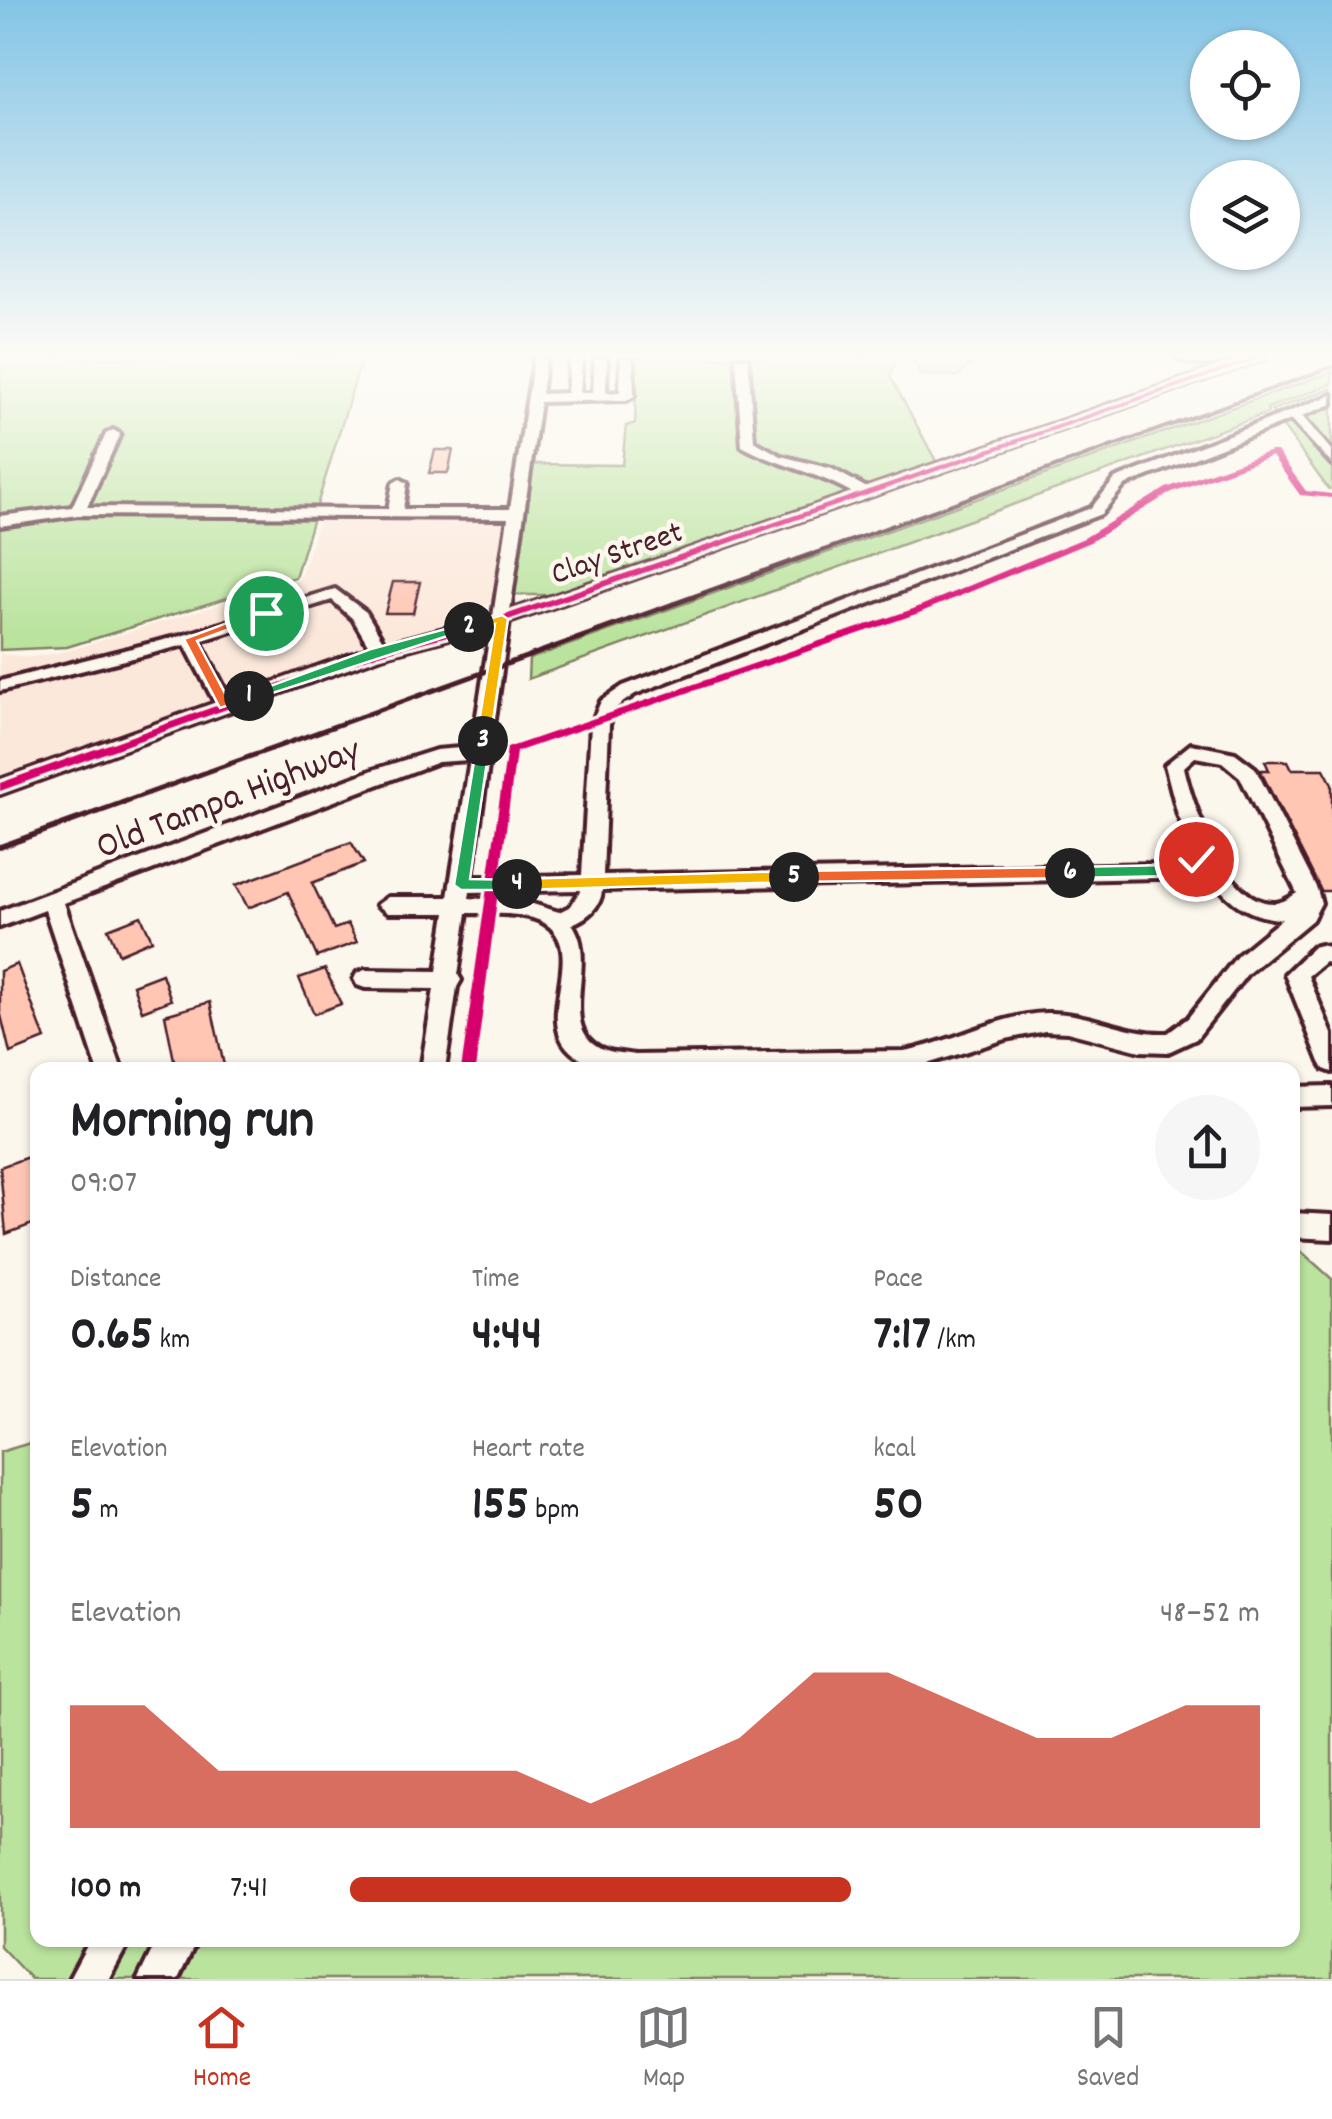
<!DOCTYPE html>
<meta charset="utf-8">
<style>
:root{--surface:#fff;--page:#f6f6f6;--text:#202124;--muted:#757577;--line:#e0e0e0;--accent:#c8321e}
body{margin:0;font-family:Dekko,sans-serif;background:var(--page);color:var(--text);height:100vh;display:flex;flex-direction:column;font-size:38px;white-space:nowrap}
*{box-sizing:border-box;margin:0}
p{font-size:32px;color:var(--muted)}
.icon{flex:none;width:55px;height:55px;fill:none;stroke:currentColor;stroke-width:2;stroke-linecap:round;stroke-linejoin:round}
.map{position:relative;flex:1;overflow:hidden}
.panel{position:absolute;left:30px;top:1062px;width:1270px;height:885px;display:flex;flex-direction:column;background:var(--surface);border-radius:20px;box-shadow:0 2px 8px #0004}
.panel>*{flex:none}
.buttons{position:absolute;left:1190px;top:30px;display:grid;gap:20px}
.buttons a{display:grid;place-items:center;width:110px;height:110px;border-radius:50%;background:var(--surface);box-shadow:0 2px 8px #0004;font-size:50px}
.pin{position:absolute;display:grid;place-items:center;width:85px;height:85px;color:#fff;margin:-42px;border:5px solid #fff;border-radius:50%;box-shadow:0 2px 10px #0007}
.km{position:absolute;width:50px;height:50px;margin:-25px;border-radius:50%;background:#222;color:#fff;font-size:28px;line-height:50px;text-align:center}
.round{display:grid;place-items:center;flex:none;width:105px;height:105px;border-radius:52px;background:var(--page)}
.overview{display:flex;align-items:center;justify-content:space-between;height:170px;padding:0 40px}
h1{font-size:55px;font-weight:700;line-height:75px}
.stats{display:grid;grid-template-columns:repeat(3,1fr);gap:15px;height:170px;padding:10px 40px}
.stats div{display:grid;align-content:center}
.stats b{font-size:50px;font-weight:700}
.stats small{font-size:28px;font-weight:400}
.stats p{font-size:28px}
.chart{height:280px;padding:20px 40px}
.chart p{display:flex;justify-content:space-between}
.chart svg{width:100%;height:180px;margin-top:10px;fill:var(--accent);opacity:.7}
ul{padding:0 40px;list-style:none;font-size:32px}
li{display:grid;grid-template-columns:160px 120px 1fr;align-items:center;height:75px}
li i{height:25px;border-radius:12px;background:var(--accent)}
.dock{display:flex;justify-content:space-around;align-items:center;height:140px;border-top:2px solid var(--line);background:var(--surface);font-size:28px;color:var(--muted)}
.dock a{display:grid;justify-items:center;gap:5px}
.dock .current{color:var(--accent)}
.map>svg:first-child{display:block}
.built{fill:#fce8db}
.green{fill:#bae39e;stroke:#828164;stroke-width:2.5}
.building{fill:#ffc6b4;stroke:#4a1f2b;stroke-width:2.5}
.lines{fill:none;stroke-linecap:round;stroke-linejoin:round}
.minor-casing{stroke:#4a1f2b;stroke-width:8}
.minor{fill:#fbf7ec;fill-rule:evenodd}
.rail-far2{stroke:#4a1f2b;stroke-width:4}
.rail-far1{stroke:#4a1f2b;stroke-width:5}
.rail{stroke:#4a1f2b;stroke-width:6}
.cycleway-casing{stroke:#fbf7ec;stroke-width:7}
.cycleway{fill:#d6006c;fill-rule:evenodd}
.split-1{fill:#f0652b;stroke:#fff;stroke-width:2.5}
.split-2{fill:#22a559;stroke:#fff;stroke-width:2.5}
.split-3{fill:#f5b400;stroke:#fff;stroke-width:2.5}
.split-4{fill:#22a559;stroke:#fff;stroke-width:2.5}
.split-5{fill:#f5b400;stroke:#fff;stroke-width:2.5}
.split-6{fill:#f0652b;stroke:#fff;stroke-width:2.5}
.split-7{fill:#22a559;stroke:#fff;stroke-width:2.5}
.labels{text-anchor:middle;stroke-width:9;stroke-linejoin:round;paint-order:stroke}
.far-street-label{font-size:32px;fill:#4a1f2b;stroke:#fbf7ec}
.street-label{font-size:38px;fill:#4a1f2b;stroke:#fbf7ec}
</style>
<div class="map">
<svg width="1332" height="1979" viewBox="0 0 1332 1979">
<rect width="100%" height="100%" fill="#fbf7ec"/>
<filter id="ink" filterUnits="userSpaceOnUse"><feTurbulence type="fractalNoise" baseFrequency=".01" numOctaves="2"/><feDisplacementMap in="SourceGraphic" scale="20" xChannelSelector="R" yChannelSelector="G"/><feConvolveMatrix kernelMatrix="1 2 1 2 8 2 1 2 1" color-interpolation-filters="sRGB"/></filter>
<g filter="url(#ink)">
<path class="built" d="M 321,514 L 510,515 L 497,600 L 416,635 L 0,775 L 0,654 L 30,657 L 67,651 L 299,580 Z"/>
<path class="green" d="M 0,358 L 362,358 L 295,577 L 67,647 L 0,650 Z
M 637,358 L 897,358 L 890,376 L 937,463 L 551,595 L 513,595 L 531,464 L 622,465 L 626,426 L 635,423 Z
M 913,358 L 968,358 L 970,365 L 958,376 L 920,375 Z
M 1332,372 L 1332,384 L 1267,408 L 1268,413 L 528,679 L 529,659 Z
M 1332,388 L 1332,494 L 1271,410 Z
M 1293,1244 L 1332,1279 L 1332,1979 L 176,1979 L 197,1940 L 1292,1940 Z
M 37,1441 L 38,1940 L 91,1940 L 67,1979 L 31,1979 L 0,1946 L 0,1452 Z
M 130,1940 L 159,1940 L 137,1979 L 107,1979 Z"/>
<path class="building" d="M 435,450 L 453,450 L 448,473 L 429,473 Z
M 393,582 L 420,582 L 413,613 L 385,613 Z
M 1265,761 L 1288,761 L 1292,769 L 1324,769 L 1332,784 L 1332,891 L 1321,891 L 1260,770 L 1269,770 Z
M 351,842 L 364,863 L 312,883 L 334,929 L 348,924 L 357,942 L 317,957 L 288,892 L 248,908 L 236,885 Z
M 141,916 L 152,940 L 119,954 L 108,929 Z
M 17,964 L 45,1039 L 10,1053 L 0,1011 L 0,971 Z
M 325,969 L 341,1004 L 314,1014 L 299,978 Z
M 162,974 L 171,1000 L 142,1011 L 133,985 Z
M 210,1002 L 225,1070 L 176,1070 L 165,1015 Z
M 28,1157 L 38,1222 L 6,1234 L 0,1167 Z"/>
<g class="lines">
<defs>
<path id="minor" d="M 534,358 L 546,358 L 541,394 L 567,393 L 570,358 L 582,358 L 580,393 L 593,393 L 595,358 L 607,358 L 606,393 L 620,392 L 621,358 L 633,358 L 634,396 L 627,400 L 540,402 L 510,611 L 853,493 C 817,472 778,466 742,446 L 736,358 L 748,358 L 754,441 L 781,456 L 832,469 L 867,488 L 1246,358 L 1265,358 L 509,622 L 472,877 L 582,875 L 591,725 L 601,701 L 623,686 L 1091,508 L 1115,479 L 1332,395 L 1332,404 L 1302,416 L 1332,451 L 1332,464 L 1291,420 L 1125,485 L 1101,514 L 635,694 L 615,708 L 609,725 L 603,875 L 1158,864 L 1179,860 L 1193,847 L 1178,815 L 1165,765 L 1191,744 L 1235,753 L 1255,768 L 1317,889 L 1321,903 L 1312,920 L 1247,974 L 1196,1039 L 1168,1052 L 1140,1051 L 1067,1032 L 1045,1031 L 1006,1039 L 908,1070 L 612,1070 C 507,1048 592,964 550,927 C 532,911 490,914 467,913 L 458,975 L 461,980 L 457,987 L 445,1070 L 421,1070 L 434,989 L 365,988 L 357,985 L 354,979 L 357,973 L 365,970 L 437,971 L 446,913 L 388,913 L 377,905 L 388,897 L 448,897 L 470,760 L 438,762 L 64,903 L 122,1070 L 98,1070 L 45,910 L 0,927 L 0,911 L 376,769 L 436,750 L 472,747 L 491,627 L 382,656 L 0,794 L 0,780 L 215,703 L 185,645 L 0,691 L 0,681 L 184,635 L 335,589 L 366,612 L 385,644 L 493,616 L 508,518 L 78,515 L 0,526 L 0,516 L 72,507 L 106,434 L 113,430 L 120,434 L 87,507 L 388,509 L 393,483 L 400,479 L 407,483 L 403,509 L 510,509 ZM 332,600 L 353,619 L 370,648 L 230,698 L 200,641 ZM 1195,757 L 1222,762 L 1240,777 L 1297,893 C 1291,897 1284,902 1276,903 C 1227,907 1192,804 1184,767 ZM 1202,863 C 1221,896 1243,917 1282,919 L 1238,955 L 1188,1018 L 1168,1033 C 1126,1035 1088,1011 1046,1013 C 997,1015 952,1043 904,1051 L 635,1055 C 625,1053 612,1053 603,1049 C 554,1028 600,960 572,924 C 587,918 601,907 602,890 L 1158,878 L 1192,871 ZM 581,890 L 571,906 L 559,912 L 526,902 L 469,898 L 470,892 Z
M 1177,358 L 1228,358 L 1228,359 C 1217,366 1188,365 1177,358 Z
M 1321,945 L 1332,948 L 1332,964 L 1325,962 L 1308,976 L 1332,1034 L 1332,1072 L 1324,1069 L 1320,1062 L 1285,974 L 1313,947 Z
M 1332,1086 L 1332,1106 L 1292,1107 L 1292,1087 Z
M 1292,1213 L 1332,1215 L 1332,1239 L 1292,1237 Z
M 90,1940 L 130,1940 L 109,1979 L 69,1979 Z
M 157,1940 L 197,1940 L 178,1979 L 138,1979 Z"/>
</defs>
<use href="#minor" class="minor-casing"/>
<use href="#minor" class="minor"/>
<path class="rail-far2" d="M 805,557 L 1332,367"/>
<path class="rail-far1" d="M 121,803 L 812,554"/>
<path class="rail" d="M 0,847 L 128,801"/>
<defs>
<path id="cycleway" d="M 1252,358 L 1262,358 L 505,621 L 379,654 L 0,791 L 0,783 L 373,650 L 499,617 Z
M 1271,451 L 1277,451 L 1306,491 L 1332,494 L 1332,498 L 1300,495 L 1272,456 L 1172,492 L 1090,542 L 919,613 L 516,752 L 475,1070 L 461,1070 L 507,748 L 913,609 L 1084,538 L 1166,488 Z"/>
</defs>
<use href="#cycleway" class="cycleway-casing"/>
<use href="#cycleway" class="cycleway"/>
</g>
</g>
<linearGradient id="sky" x2="0" y2="1"><stop stop-color="#83c4e6"/><stop offset="0.56" stop-color="#fdfbf6"/><stop offset="1" stop-color="#fdfbf6" stop-opacity="0"/></linearGradient>
<rect width="1332" height="635" fill="url(#sky)"/>
<path class="split-1" d="M 262,610 L 272,613 L 197,641 L 228,699 L 249,692 L 256,696 L 220,708 L 184,639 Z"/>
<path class="split-2" d="M 464,624 L 475,627 L 254,699 L 243,696 L 371,649 Z"/>
<path class="split-3" d="M 502,615 L 508,619 L 490,741 L 483,745 L 476,741 L 495,624 L 469,630 L 463,627 Z"/>
<path class="split-4" d="M 478,737 L 490,741 L 470,879 L 523,880 L 525,884 L 517,890 L 461,890 L 454,885 Z"/>
<path class="split-5" d="M 794,871 L 802,877 L 794,882 L 517,890 L 510,884 L 517,879 Z"/>
<path class="split-6" d="M 1070,867 L 1077,873 L 1070,878 L 794,882 L 787,877 L 794,871 Z"/>
<path class="split-7" d="M 1191,855 L 1203,859 L 1174,876 L 1070,878 L 1062,873 L 1070,867 L 1171,865 Z"/>
<g class="labels">
<g class="far-street-label">
<text transform="translate(616 551) rotate(-19)" y="11">Clay Street</text>
</g>
<g class="street-label">
<text transform="translate(227 796) rotate(-21)" y="13">Old Tampa Highway</text>
</g>
</g>
</svg>
<div class="buttons">
<a><svg class="icon" aria-label="locate" viewBox="0 0 24 24"><circle cx="12" cy="12" r="6"/><path d="M12 2v4M12 18v4M2 12h4M18 12h4"/></svg></a>
<a><svg class="icon" aria-label="layers" viewBox="0 0 24 24"><path d="M12 4l9 5-9 5-9-5zM3 14l9 5 9-5"/></svg></a>
</div>
<div class="pin" style="left:266px;top:613px;background:#1e9e55"><svg class="icon" aria-label="arrive" viewBox="0 0 24 24"><path d="M6 21V4h12l-3 4 3 4H6"/></svg></div>
<div class="pin" style="left:1196px;top:859px;background:#d93025"><svg class="icon" aria-label="check" viewBox="0 0 24 24"><path d="M5 12l5 5 9-10"/></svg></div>
<b class="km" style="left:249px;top:696px">1</b>
<b class="km" style="left:469px;top:627px">2</b>
<b class="km" style="left:483px;top:741px">3</b>
<b class="km" style="left:517px;top:884px">4</b>
<b class="km" style="left:794px;top:877px">5</b>
<b class="km" style="left:1070px;top:873px">6</b>
<section class="panel">
<div class="overview"><div><h1>Morning run</h1><p>09:07</p></div><a class="round"><svg class="icon" aria-label="share" viewBox="0 0 24 24"><path d="M12 15V3M7 8l5-5 5 5M5 13v7h14v-7"/></svg></a></div>
<div class="stats">
<div><p>Distance</p><b>0.65<small> km</small></b></div>
<div><p>Time</p><b>4:44</b></div>
<div><p>Pace</p><b>7:17<small> /km</small></b></div>
</div>
<div class="stats">
<div><p>Elevation</p><b>5<small> m</small></b></div>
<div><p>Heart rate</p><b>155<small> bpm</small></b></div>
<div><p>kcal</p><b>50</b></div>
</div>
<div class="chart"><p><span>Elevation</span>48–52 m</p>
<svg viewBox="0 0 160 44" preserveAspectRatio="none"><path d="M0 44V14L10 14L20 30L30 30L40 30L50 30L60 30L70 38L80 30L90 22L100 6L110 6L120 14L130 22L140 22L150 14L160 14V44z"/></svg>
</div>
<ul>
<li><b>100 m</b>7:41<i style="width:55%"></i></li>
</ul>
</section>
</div>
<nav class="dock">
<a class="current"><svg class="icon" aria-label="home" viewBox="0 0 24 24"><path d="M3 11l9-7 9 7M6 9v11h12V9"/></svg>Home</a>
<a><svg class="icon" aria-label="map" viewBox="0 0 24 24"><path d="M3 6l6-2 6 2 6-2v14l-6 2-6-2-6 2zM9 4v14M15 6v14"/></svg>Map</a>
<a><svg class="icon" aria-label="saved" viewBox="0 0 24 24"><path d="M7 4h10v16l-5-4-5 4z"/></svg>Saved</a>
</nav>
